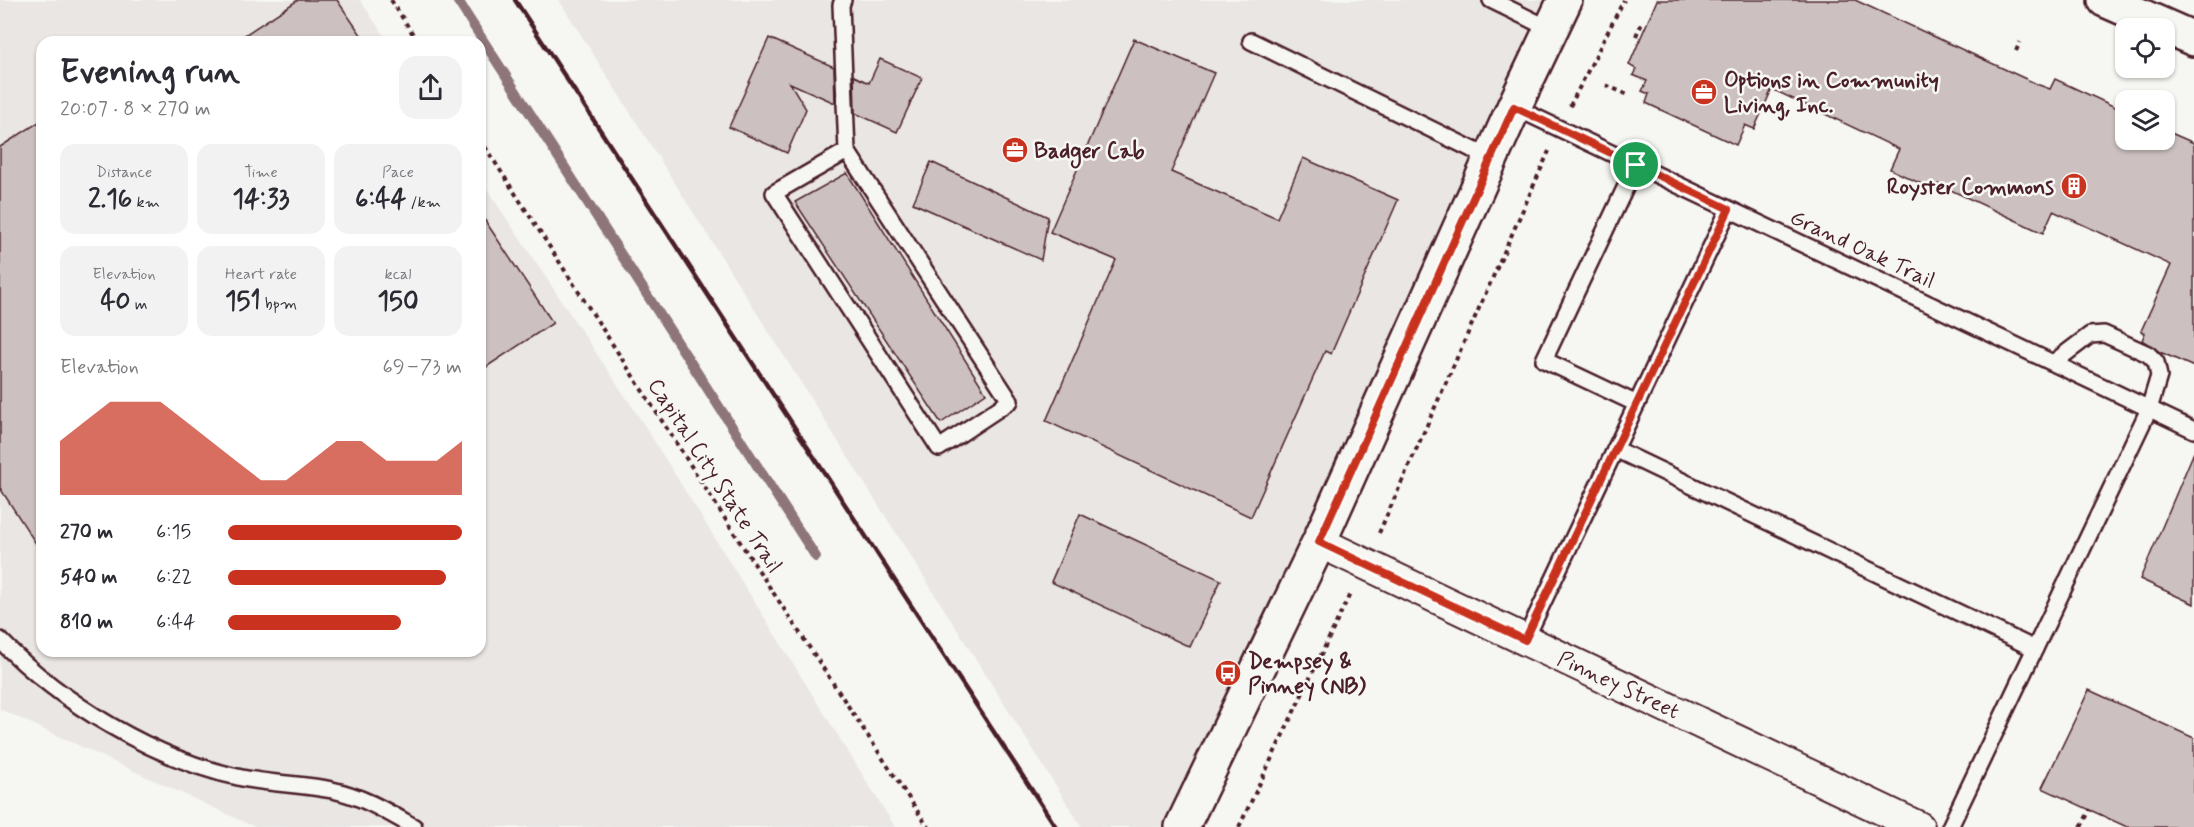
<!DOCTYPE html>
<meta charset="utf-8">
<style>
:root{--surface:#fff;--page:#f2f2f3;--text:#2b2b33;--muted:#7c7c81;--accent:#c8321e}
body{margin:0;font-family:Mynerve,sans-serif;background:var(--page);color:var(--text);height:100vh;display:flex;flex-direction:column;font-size:22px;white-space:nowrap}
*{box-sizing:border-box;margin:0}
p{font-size:20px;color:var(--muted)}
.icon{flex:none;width:33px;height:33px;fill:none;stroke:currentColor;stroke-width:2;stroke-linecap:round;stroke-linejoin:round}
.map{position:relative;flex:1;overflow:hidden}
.drawer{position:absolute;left:36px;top:36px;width:450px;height:621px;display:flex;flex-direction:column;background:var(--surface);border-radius:18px;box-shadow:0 2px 4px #0004}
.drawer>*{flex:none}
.tools{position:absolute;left:2115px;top:18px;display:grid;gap:12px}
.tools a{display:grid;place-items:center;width:60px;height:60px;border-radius:12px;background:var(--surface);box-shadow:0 2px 4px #0004;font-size:30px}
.pin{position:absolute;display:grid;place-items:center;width:51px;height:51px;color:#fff;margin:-26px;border:3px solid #fff;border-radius:50%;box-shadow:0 2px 6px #0007}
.round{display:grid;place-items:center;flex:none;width:63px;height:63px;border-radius:18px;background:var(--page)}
.summary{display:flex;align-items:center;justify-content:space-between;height:102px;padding:0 24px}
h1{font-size:33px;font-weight:800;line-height:45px}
.metrics{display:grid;grid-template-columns:repeat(3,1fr);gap:9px;height:102px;padding:6px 24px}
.metrics div{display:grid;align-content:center;border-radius:15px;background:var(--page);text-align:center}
.metrics b{font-size:26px;font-weight:800}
.metrics small{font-size:16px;font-weight:400}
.metrics p{font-size:16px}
.chart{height:168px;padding:12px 24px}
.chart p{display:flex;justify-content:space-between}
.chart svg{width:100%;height:108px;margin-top:6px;fill:var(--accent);opacity:.7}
ul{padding:0 24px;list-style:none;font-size:20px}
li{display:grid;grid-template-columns:96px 72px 1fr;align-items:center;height:45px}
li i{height:15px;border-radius:8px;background:var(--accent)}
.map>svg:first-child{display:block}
.built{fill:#e9e6e3}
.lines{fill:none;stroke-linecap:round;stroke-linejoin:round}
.stream{stroke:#8e747a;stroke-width:10}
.building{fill:#ccc1c0;stroke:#4a1f2b;stroke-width:1.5}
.service-casing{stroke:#4a1f2b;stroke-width:20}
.minor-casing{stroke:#4a1f2b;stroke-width:34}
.tertiary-casing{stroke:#4a1f2b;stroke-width:38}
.path{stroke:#4a1f2b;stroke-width:4;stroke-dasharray:4.5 4.5;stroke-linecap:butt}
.service{stroke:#f6f6f2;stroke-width:15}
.minor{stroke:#f6f6f2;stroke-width:30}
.tertiary{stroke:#f6f6f2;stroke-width:33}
.rail{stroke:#4a1f2b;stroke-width:4.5}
.route-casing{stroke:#fff;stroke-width:12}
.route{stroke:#c8321e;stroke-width:8}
.labels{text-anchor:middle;stroke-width:5;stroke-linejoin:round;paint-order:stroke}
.poi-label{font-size:22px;font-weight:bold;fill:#4a1f2b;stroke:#f6f6f2;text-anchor:start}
.street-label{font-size:22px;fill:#4a1f2b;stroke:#f6f6f2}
</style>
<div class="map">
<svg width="2194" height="827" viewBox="0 0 2194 827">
<rect width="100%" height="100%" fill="#f6f6f2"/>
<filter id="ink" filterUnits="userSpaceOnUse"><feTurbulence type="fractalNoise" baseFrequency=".0167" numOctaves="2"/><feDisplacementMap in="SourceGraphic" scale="12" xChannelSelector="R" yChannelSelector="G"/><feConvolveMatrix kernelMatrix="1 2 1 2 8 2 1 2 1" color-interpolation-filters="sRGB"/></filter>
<g filter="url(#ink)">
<path class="built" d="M 0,0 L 360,0 L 388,42 L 42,42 L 42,651 L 480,651 L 480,179 L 639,417 L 895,827 L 255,827 L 0,709 Z
M 559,0 L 1565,0 L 1182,827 L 1082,827 Z"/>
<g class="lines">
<path class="stream" d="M 457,0 L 816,557"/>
</g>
<path class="building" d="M 298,0 L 337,0 L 366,42 L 234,42 Z
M 1657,0 L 1855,0 L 2039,85 L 2050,89 L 2055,79 L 2126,112 L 2126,140 L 2164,140 L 2164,130 L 2194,143 L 2194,367 L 2160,352 L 2142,340 L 2145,333 L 2141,331 L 2171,265 L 2053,211 L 2043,233 L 1938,184 L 1936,191 L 1890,169 L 1899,149 L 1772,89 L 1754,129 L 1745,125 L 1736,145 L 1646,103 L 1649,94 L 1642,91 L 1647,81 L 1633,75 L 1636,69 L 1629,65 Z
M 769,38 L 834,67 L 835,103 L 790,83 L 806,109 L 787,153 L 729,127 Z
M 1134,39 L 1214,73 L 1171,172 L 1277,218 L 1303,158 L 1398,200 L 1331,354 L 1325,351 L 1251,517 L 1046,421 L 1116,260 L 1050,232 Z
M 880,59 L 922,78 L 897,132 L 855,113 L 854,76 L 869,83 Z
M 42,120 L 42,553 L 0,488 L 0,147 Z
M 931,162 L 1048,217 L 1041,260 L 913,203 Z
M 847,173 L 986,393 L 941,423 L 795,202 Z
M 480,213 L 553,323 L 480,371 Z
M 2194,452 L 2194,604 L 2140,579 Z
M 1080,514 L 1221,580 L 1190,647 L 1051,582 Z
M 2089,690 L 2194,738 L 2194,827 L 2127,827 L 2042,788 Z"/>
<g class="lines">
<defs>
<path id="service" d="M 843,0 L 841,5 L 847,151 L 1010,401 L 939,448 L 774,193 L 847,151
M 1491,0 L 1550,29
M 1251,41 L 1490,158
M 1514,107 L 2194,430
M 1636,165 L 1544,360 L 1637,404
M 1615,449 L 2035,649
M 0,640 C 61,703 155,760 242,778 C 271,784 302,784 332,790 C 362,796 388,812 414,827
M 1525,640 L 1729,209
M 1950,827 L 2149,409 L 2159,376 L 2156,362 L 2148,354 L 2104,334 L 2090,335 L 2053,363"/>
<path id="minor" d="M 1319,542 L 1919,827"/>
<path id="tertiary" d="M 2105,0 L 2194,39
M 1182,827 L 1319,542 L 1514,107 L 1565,0"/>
</defs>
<use href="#service" class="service-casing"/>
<use href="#minor" class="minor-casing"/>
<use href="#tertiary" class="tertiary-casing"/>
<path class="path" d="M 391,0 L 418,42
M 1636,36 L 1640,26 L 1644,28
M 2016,51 L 2020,42
M 1606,85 L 1630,96
M 1570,106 L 1624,0
M 480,139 L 753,562 L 928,827
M 1379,533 L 1549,151
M 1239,827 L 1350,594
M 2081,827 L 2090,810"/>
<use href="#service" class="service"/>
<use href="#minor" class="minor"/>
<use href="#tertiary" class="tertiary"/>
<path class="rail" d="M 515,0 L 1056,827"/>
</g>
</g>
<g class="lines" filter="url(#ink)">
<defs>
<path id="route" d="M 1514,107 L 1729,209 L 1525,640 L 1319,542 Z"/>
</defs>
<use href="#route" class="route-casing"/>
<use href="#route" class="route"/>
</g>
<defs>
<symbol id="office-disc" viewBox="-11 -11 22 22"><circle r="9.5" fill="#c8321e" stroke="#f6f6f2"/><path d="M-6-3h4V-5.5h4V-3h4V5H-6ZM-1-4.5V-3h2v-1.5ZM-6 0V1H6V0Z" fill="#fff"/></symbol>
<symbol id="building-disc" viewBox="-11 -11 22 22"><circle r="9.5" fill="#c8321e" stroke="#f6f6f2"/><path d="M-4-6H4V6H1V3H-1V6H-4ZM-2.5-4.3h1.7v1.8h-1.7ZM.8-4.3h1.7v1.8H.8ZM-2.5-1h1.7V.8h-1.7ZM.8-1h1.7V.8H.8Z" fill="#fff"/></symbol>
<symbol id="bus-disc" viewBox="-11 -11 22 22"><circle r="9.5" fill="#c8321e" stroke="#f6f6f2"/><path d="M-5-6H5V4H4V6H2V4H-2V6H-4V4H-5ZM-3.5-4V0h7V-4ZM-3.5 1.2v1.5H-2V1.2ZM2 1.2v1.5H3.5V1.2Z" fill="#fff"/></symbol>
</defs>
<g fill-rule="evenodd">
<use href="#office-disc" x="1689" y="77" width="30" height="30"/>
<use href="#office-disc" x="1000" y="135" width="30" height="30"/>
<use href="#building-disc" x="2059" y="171" width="30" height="30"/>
<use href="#bus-disc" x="1213" y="658" width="30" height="30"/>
</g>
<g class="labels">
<g class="poi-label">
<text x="1724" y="87">Options in Community<tspan x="1724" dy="25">Living, Inc.</tspan></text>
<text x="1034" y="158">Badger Cab</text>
<text x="2054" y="194" text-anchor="end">Royster Commons</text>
<text x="1248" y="668">Dempsey &amp;<tspan x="1248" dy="25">Pinney (NB)</tspan></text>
</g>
<g class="street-label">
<text transform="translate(1863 248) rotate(25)" y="8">Grand Oak Trail</text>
<text transform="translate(716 475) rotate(57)" y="8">Capital City State Trail</text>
<text transform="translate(1619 684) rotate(25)" y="8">Pinney Street</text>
</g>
</g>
</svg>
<div class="tools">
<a><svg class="icon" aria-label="locate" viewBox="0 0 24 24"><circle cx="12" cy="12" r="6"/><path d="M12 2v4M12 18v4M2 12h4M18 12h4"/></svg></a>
<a><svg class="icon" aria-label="layers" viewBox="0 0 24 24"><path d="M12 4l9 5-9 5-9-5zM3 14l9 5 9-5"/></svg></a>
</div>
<div class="pin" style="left:1636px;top:165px;background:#1e9e55"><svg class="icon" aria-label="arrive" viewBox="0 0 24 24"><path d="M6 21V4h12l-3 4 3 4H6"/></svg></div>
<section class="drawer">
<div class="summary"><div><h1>Evening run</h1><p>20:07 · 8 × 270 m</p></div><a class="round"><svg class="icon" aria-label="share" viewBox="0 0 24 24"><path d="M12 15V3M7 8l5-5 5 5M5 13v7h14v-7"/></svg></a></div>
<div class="metrics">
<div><p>Distance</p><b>2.16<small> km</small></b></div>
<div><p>Time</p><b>14:33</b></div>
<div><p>Pace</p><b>6:44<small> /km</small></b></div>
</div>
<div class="metrics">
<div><p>Elevation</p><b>40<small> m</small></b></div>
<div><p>Heart rate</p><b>151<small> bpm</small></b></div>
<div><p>kcal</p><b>150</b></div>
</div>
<div class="chart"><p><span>Elevation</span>69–73 m</p>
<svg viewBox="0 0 160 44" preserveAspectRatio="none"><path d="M0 44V22L10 14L20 6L30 6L40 6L50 14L60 22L70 30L80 38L90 38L100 30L110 22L120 22L130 30L140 30L150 30L160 22V44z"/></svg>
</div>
<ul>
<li><b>270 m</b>6:15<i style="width:100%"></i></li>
<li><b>540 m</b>6:22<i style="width:93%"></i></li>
<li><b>810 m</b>6:44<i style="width:74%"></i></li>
</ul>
</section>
</div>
